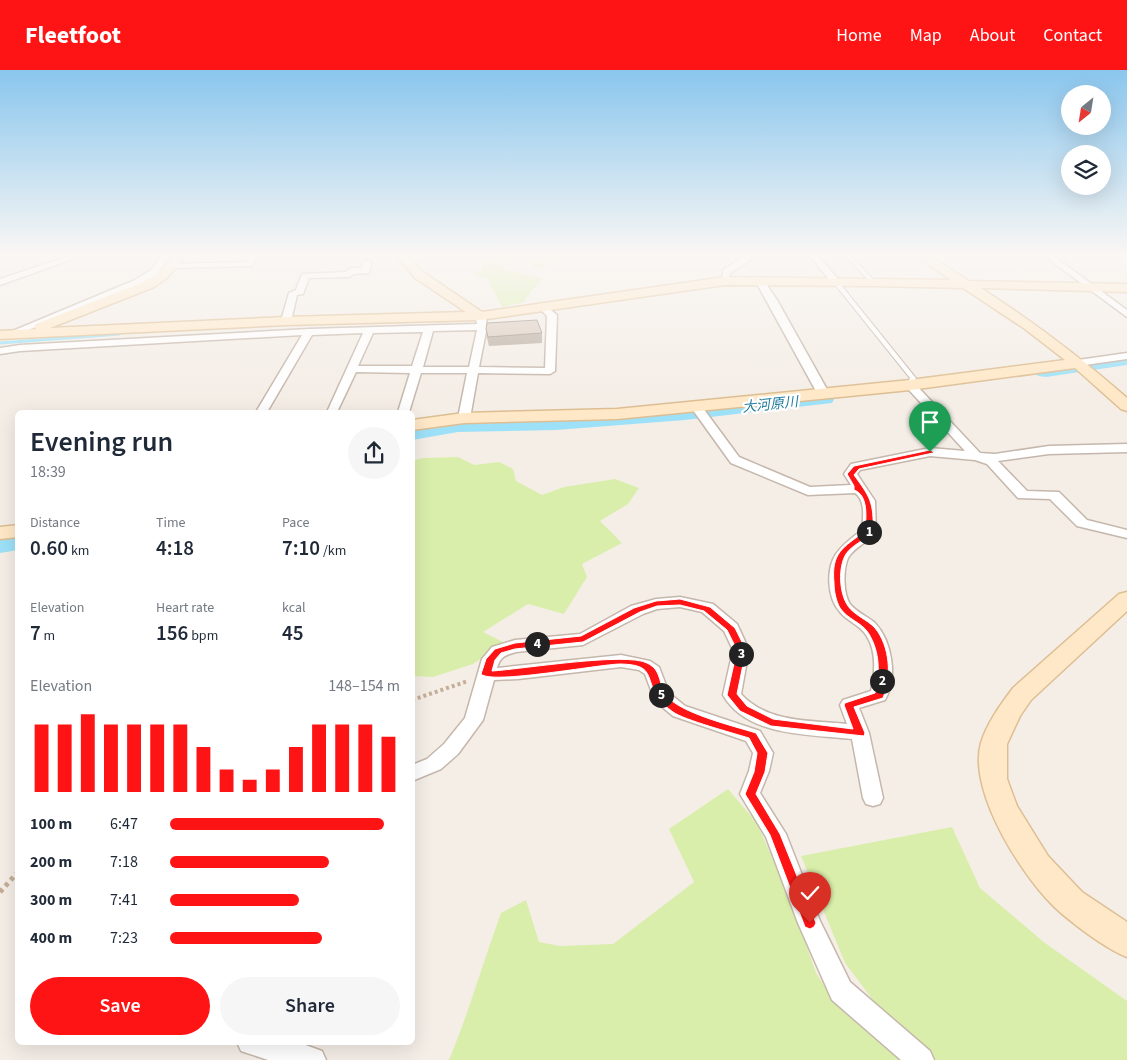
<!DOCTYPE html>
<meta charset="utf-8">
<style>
:root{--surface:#fff;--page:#f6f6f7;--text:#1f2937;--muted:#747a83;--accent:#ff1416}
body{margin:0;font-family:"Source Sans 3","Noto Sans JP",sans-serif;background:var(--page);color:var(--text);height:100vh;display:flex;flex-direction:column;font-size:19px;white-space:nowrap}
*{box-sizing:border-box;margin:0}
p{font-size:16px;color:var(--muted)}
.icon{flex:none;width:28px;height:28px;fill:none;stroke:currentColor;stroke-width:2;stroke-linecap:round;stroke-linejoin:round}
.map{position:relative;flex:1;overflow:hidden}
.side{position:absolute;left:15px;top:340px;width:400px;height:635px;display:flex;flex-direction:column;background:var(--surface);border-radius:8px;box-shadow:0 5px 20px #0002}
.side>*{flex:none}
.needle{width:32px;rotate:210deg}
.tools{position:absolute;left:1061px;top:15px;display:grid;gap:10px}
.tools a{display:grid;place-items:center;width:50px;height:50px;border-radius:50%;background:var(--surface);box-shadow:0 5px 20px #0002;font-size:25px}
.pin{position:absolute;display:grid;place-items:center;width:42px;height:42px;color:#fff;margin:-51px -21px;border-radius:50% 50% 50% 0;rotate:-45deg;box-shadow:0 0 5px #0007}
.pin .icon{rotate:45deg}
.km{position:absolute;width:25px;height:25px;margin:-12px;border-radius:50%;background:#222;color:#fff;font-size:14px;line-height:25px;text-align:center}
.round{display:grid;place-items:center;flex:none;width:52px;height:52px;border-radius:26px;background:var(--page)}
.summary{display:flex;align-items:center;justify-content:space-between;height:85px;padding:0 15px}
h1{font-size:28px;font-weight:600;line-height:38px}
.figures{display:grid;grid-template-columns:repeat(3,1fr);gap:8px;height:85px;padding:5px 15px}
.figures div{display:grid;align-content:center}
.figures b{font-size:21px;font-weight:600}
.figures small{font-size:14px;font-weight:400}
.figures p{font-size:14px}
.chart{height:140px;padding:10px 15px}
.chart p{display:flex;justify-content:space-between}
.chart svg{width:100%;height:90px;margin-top:5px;stroke:var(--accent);stroke-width:6}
.action{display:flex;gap:10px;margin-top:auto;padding:10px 15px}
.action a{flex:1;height:58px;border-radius:30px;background:var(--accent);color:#fff;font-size:20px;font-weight:600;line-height:58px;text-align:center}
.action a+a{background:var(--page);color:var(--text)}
ul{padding:0 15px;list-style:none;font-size:16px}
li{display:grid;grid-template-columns:80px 60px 1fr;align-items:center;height:38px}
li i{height:12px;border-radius:6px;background:var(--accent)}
header{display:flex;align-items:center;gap:30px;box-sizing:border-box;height:70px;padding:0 25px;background:var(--accent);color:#fff}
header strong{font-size:24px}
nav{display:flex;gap:28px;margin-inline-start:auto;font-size:18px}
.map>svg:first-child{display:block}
.green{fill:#daeeab}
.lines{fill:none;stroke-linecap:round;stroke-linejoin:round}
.stream{stroke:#9de1f8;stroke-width:3}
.river{fill:#9de1f8;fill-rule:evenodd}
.lane-casing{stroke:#c5b7ab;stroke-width:2}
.street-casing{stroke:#c5b7ab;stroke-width:3}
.secondary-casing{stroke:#ddbe93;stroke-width:3}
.path-far1{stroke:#c5ae98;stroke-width:4;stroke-dasharray:3 3;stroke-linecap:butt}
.path{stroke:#c5ae98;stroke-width:5;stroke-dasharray:4 4;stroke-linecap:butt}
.lane{fill:#fff;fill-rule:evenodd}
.street{fill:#fff;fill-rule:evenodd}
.secondary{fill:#ffe8c7;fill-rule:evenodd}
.wall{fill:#bcafa3}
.building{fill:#dbcbbe;stroke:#998e85}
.route{fill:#ff1416;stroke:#fff}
.labels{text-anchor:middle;stroke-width:4.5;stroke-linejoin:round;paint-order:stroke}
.far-water-label{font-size:14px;font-style:italic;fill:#1f7c9e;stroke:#fff}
</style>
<header>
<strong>Fleetfoot</strong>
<nav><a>Home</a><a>Map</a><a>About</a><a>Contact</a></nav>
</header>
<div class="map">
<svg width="1127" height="990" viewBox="0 0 1127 990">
<rect width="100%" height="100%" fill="#f5eee7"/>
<path class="green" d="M 470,185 L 557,185 L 563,189 L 539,200 L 515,186 L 502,198 L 543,209 L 531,221 L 524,232 L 502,237 L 488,209 L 473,204 L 483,200 L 481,192 Z
M 458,387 L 474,395 L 499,392 L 513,399 L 516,411 L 542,425 L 564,417 L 615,409 L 639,418 L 628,434 L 600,451 L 622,473 L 582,494 L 587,507 L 564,544 L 528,534 L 483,562 L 505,573 L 473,594 L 433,607 L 413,606 L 412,391 L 423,388 Z
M 728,719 L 757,753 L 791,831 L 816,903 L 839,938 L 902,990 L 449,990 C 469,942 483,892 501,843 L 526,830 L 539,872 L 560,876 L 613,874 L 694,812 L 669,759 Z
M 952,757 L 980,818 L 1045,873 L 1127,931 L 1127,990 L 935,990 L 885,946 L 845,893 L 801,786 Z"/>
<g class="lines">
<path class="stream" d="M 0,273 L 119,264"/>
<path class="river" d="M 1127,283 L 1127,295 L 1046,307 L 1038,306 L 1035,301 L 1038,296 L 1046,295 Z
M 824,321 L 832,323 L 835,328 L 832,333 L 685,350 L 556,360 L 458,362 L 412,370 L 412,356 L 458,348 L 556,346 L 685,336 Z
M 18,462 L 18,480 L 0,483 L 0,465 Z"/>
<defs>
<path id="lane" d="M 845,185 L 849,185 L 875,211 L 875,213 L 871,213 Z
M 833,210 L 837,210 L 915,307 L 916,308 L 913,315 L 916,317 L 915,318 C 912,319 909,318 907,315 L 910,308 L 833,212 Z"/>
<path id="street" d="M 72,185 L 84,185 L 0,215 L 0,209 Z
M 162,185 L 170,185 L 157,204 L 141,214 L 11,267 L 5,267 L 3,265 L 135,210 L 151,200 Z
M 250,185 L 258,185 L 252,196 L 249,196 L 172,198 L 168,196 L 172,194 L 246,192 Z
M 746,185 L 763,185 L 752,189 L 730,203 L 728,213 L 722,213 L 723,200 Z
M 809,185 L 817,185 L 838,209 L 838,213 L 832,213 Z
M 1043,185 L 1052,185 L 1127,240 L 1127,247 Z
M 364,190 L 371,192 L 369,203 L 354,204 L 349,207 L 309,208 L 303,224 L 297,225 L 291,251 L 286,254 L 283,253 L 281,251 L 289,223 L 296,220 L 302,204 L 346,202 L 351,198 L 362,198 Z
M 759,207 L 762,208 L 777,230 L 829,323 L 827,325 L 819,325 L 817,323 L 755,210 Z
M 542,233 L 557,245 L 555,301 L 550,304 L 478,303 L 470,348 L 464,352 L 458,348 L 467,303 L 421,303 L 409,342 L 398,342 L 410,303 L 356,302 L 337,342 L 327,342 L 363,263 L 312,265 L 267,342 L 256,342 L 302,265 L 20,281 L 0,284 L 0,278 L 20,275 L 309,259 L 477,254 L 476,249 L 481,246 L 486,249 L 487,257 L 479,297 L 545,298 L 547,246 L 537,236 ZM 477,260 L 469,297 L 423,297 L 433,261 ZM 423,262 L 412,296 L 358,296 L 373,263 Z
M 1127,283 L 1127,289 L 1078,296 L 1073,293 L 1078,290 Z
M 913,315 L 917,316 L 980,383 L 995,384 L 1049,376 L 1127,374 L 1127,382 L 1049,384 L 998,391 L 1027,421 L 1059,422 L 1087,450 L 1127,460 L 1127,468 L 1077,456 L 1050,429 L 1018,428 L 987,394 L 975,390 L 930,386 L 860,400 L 857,404 L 875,431 L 876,462 C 869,472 854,477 848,488 C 843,500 843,523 850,534 C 856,542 867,546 875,553 C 892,571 898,608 885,630 L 859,638 L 869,663 L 883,728 L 880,734 L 873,736 L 866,734 L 863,728 L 852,669 C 809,664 747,667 723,625 L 733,580 L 724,561 L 702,542 L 680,537 L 657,539 L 643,544 L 583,575 L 516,582 C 505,585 500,587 497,598 L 621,585 L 650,591 L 659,597 L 669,623 L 685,636 L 760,661 L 773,683 L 769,701 L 760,723 L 786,764 L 820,851 L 850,912 L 930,981 L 934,990 L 901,990 L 832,930 L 798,853 L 766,767 L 740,724 L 749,701 L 753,683 L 746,671 L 673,646 L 655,631 L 645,604 L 639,600 L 621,597 L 518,609 L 494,610 L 483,650 L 458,684 L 441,699 L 412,711 L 412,695 L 427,689 L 444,674 L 465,648 L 482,589 L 492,577 L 515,570 L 580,564 L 631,536 L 656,529 L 680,527 L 713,534 L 737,554 L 749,580 L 741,624 C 767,653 811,650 847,654 L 840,635 L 843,630 L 871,621 C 875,603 877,581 866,565 C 860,555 847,551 840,542 C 827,528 826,499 836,484 C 843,474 853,467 862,460 C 863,448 866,431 855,423 L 808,425 L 731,393 L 690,336 L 696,333 L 700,334 L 739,387 L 810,417 L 851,415 L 844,404 L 851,394 L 930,378 L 965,381 L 909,320 L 907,318 L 909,316 Z
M 237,972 L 297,972 L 322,981 L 326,990 L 268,990 L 241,981 Z"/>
<path id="secondary" d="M 174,185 L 186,185 L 167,208 L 154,217 L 50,258 L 286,247 L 466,242 L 415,208 L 396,185 L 408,185 L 423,202 L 482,242 L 725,207 L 951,210 L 915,185 L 929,185 L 969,211 L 1127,214 L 1127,222 L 981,218 C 1033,252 1080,287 1127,328 L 1127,341 L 1121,339 L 1075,298 L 910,320 L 617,349 L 464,353 L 412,360 L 412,350 L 464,343 L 617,339 L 910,310 L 1065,290 L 1025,259 L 963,218 L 873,216 L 725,215 L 480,250 L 286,255 L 0,269 L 0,261 L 36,259 L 34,257 L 36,254 L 146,211 L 159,202 Z
M 18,455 L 18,467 L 0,469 L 0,457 Z
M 1127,522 L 1127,541 L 1031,630 L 1020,646 L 1007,674 L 1007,709 L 1017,736 L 1048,786 L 1082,822 L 1127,852 L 1127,887 C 1105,878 1079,858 1061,843 C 1025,812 967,722 981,673 C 987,653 1001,634 1013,618 L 1119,524 Z"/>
</defs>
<use href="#lane" class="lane-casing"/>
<use href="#street" class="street-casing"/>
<use href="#secondary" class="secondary-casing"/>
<path class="path-far1" d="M 412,630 L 468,611"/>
<path class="path" d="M 0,822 L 18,802"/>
<use href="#lane" class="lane"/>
<use href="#street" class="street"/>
<use href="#secondary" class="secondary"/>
</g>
<path class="wall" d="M 486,259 L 542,263 L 542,273 L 489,276 L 487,268 Z"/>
<path class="building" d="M 537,250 L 542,263 L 488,267 L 486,259 L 487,253 Z"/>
<linearGradient id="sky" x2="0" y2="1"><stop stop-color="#8ac6ee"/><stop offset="0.57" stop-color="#faf7f4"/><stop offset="1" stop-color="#faf7f4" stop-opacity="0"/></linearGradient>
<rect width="1127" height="324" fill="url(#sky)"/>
<path class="route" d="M 930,380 L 934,382 L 933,383 L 859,399 L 854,405 C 870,427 874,432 873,462 C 865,470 852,475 846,484 C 838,497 839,523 848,536 C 854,545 868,550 875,558 C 890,576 892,607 883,628 L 854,637 L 865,663 L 864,666 L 771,656 L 740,641 L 727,625 L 737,580 L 727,560 L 704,541 L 680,535 L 657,536 L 640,542 L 583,572 L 515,579 L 501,583 L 495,590 L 492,601 C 523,599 626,582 647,593 C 662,600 658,613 666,625 C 679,643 734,656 756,663 L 768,683 L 765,702 L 756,724 L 780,764 L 816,853 L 814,857 L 810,859 L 805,857 L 770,765 L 745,724 L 754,702 L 757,683 L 749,668 C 733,663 684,650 673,642 C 668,638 659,632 656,626 C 646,604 652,595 621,594 C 600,594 491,615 481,604 L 486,589 L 495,579 L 515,573 L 581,566 L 634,538 L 656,531 L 680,529 L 710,537 L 735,558 L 746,580 L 737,624 L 747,636 L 773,649 L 853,659 L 844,635 L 845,633 L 875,623 C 880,602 880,583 869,564 C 863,553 847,549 840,538 C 836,531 834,521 834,513 C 831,482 843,478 865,461 C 866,449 869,425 854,420 L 854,416 L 847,404 L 854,396 Z"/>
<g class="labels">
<g class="far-water-label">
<text transform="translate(770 334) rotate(-6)" y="5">大河原川</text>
</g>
</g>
</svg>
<div class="tools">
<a><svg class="needle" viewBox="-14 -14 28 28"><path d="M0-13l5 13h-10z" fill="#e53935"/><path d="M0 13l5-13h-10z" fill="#747a83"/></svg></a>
<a><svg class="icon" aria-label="layers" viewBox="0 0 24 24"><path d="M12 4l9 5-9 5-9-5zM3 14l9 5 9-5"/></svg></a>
</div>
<div class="pin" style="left:930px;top:382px;background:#1e9e55"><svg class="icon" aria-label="arrive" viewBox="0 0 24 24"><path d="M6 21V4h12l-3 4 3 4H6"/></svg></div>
<div class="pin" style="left:810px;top:853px;background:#d93025"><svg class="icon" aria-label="check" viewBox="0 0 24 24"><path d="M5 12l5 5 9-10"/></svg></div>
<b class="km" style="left:869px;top:462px">1</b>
<b class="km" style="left:882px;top:611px">2</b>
<b class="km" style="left:741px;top:584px">3</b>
<b class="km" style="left:537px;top:574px">4</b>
<b class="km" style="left:661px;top:625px">5</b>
<section class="side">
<div class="summary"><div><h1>Evening run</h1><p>18:39</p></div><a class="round"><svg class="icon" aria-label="share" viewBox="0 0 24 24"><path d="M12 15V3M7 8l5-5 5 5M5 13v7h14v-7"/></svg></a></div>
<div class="figures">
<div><p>Distance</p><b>0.60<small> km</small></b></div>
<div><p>Time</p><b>4:18</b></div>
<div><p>Pace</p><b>7:10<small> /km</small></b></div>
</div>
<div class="figures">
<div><p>Elevation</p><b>7<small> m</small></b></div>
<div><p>Heart rate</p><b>156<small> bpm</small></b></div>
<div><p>kcal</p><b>45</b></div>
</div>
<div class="chart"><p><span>Elevation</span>148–154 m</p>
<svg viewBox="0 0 160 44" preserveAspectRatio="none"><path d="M5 44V11M15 44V11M25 44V6M35 44V11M45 44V11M55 44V11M65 44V11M75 44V22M85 44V33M95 44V38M105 44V33M115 44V22M125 44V11M135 44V11M145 44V11M155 44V17"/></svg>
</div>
<ul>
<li><b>100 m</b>6:47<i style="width:93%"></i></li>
<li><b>200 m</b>7:18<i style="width:69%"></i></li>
<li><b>300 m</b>7:41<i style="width:56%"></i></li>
<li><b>400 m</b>7:23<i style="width:66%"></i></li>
</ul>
<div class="action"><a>Save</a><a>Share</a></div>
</section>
</div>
